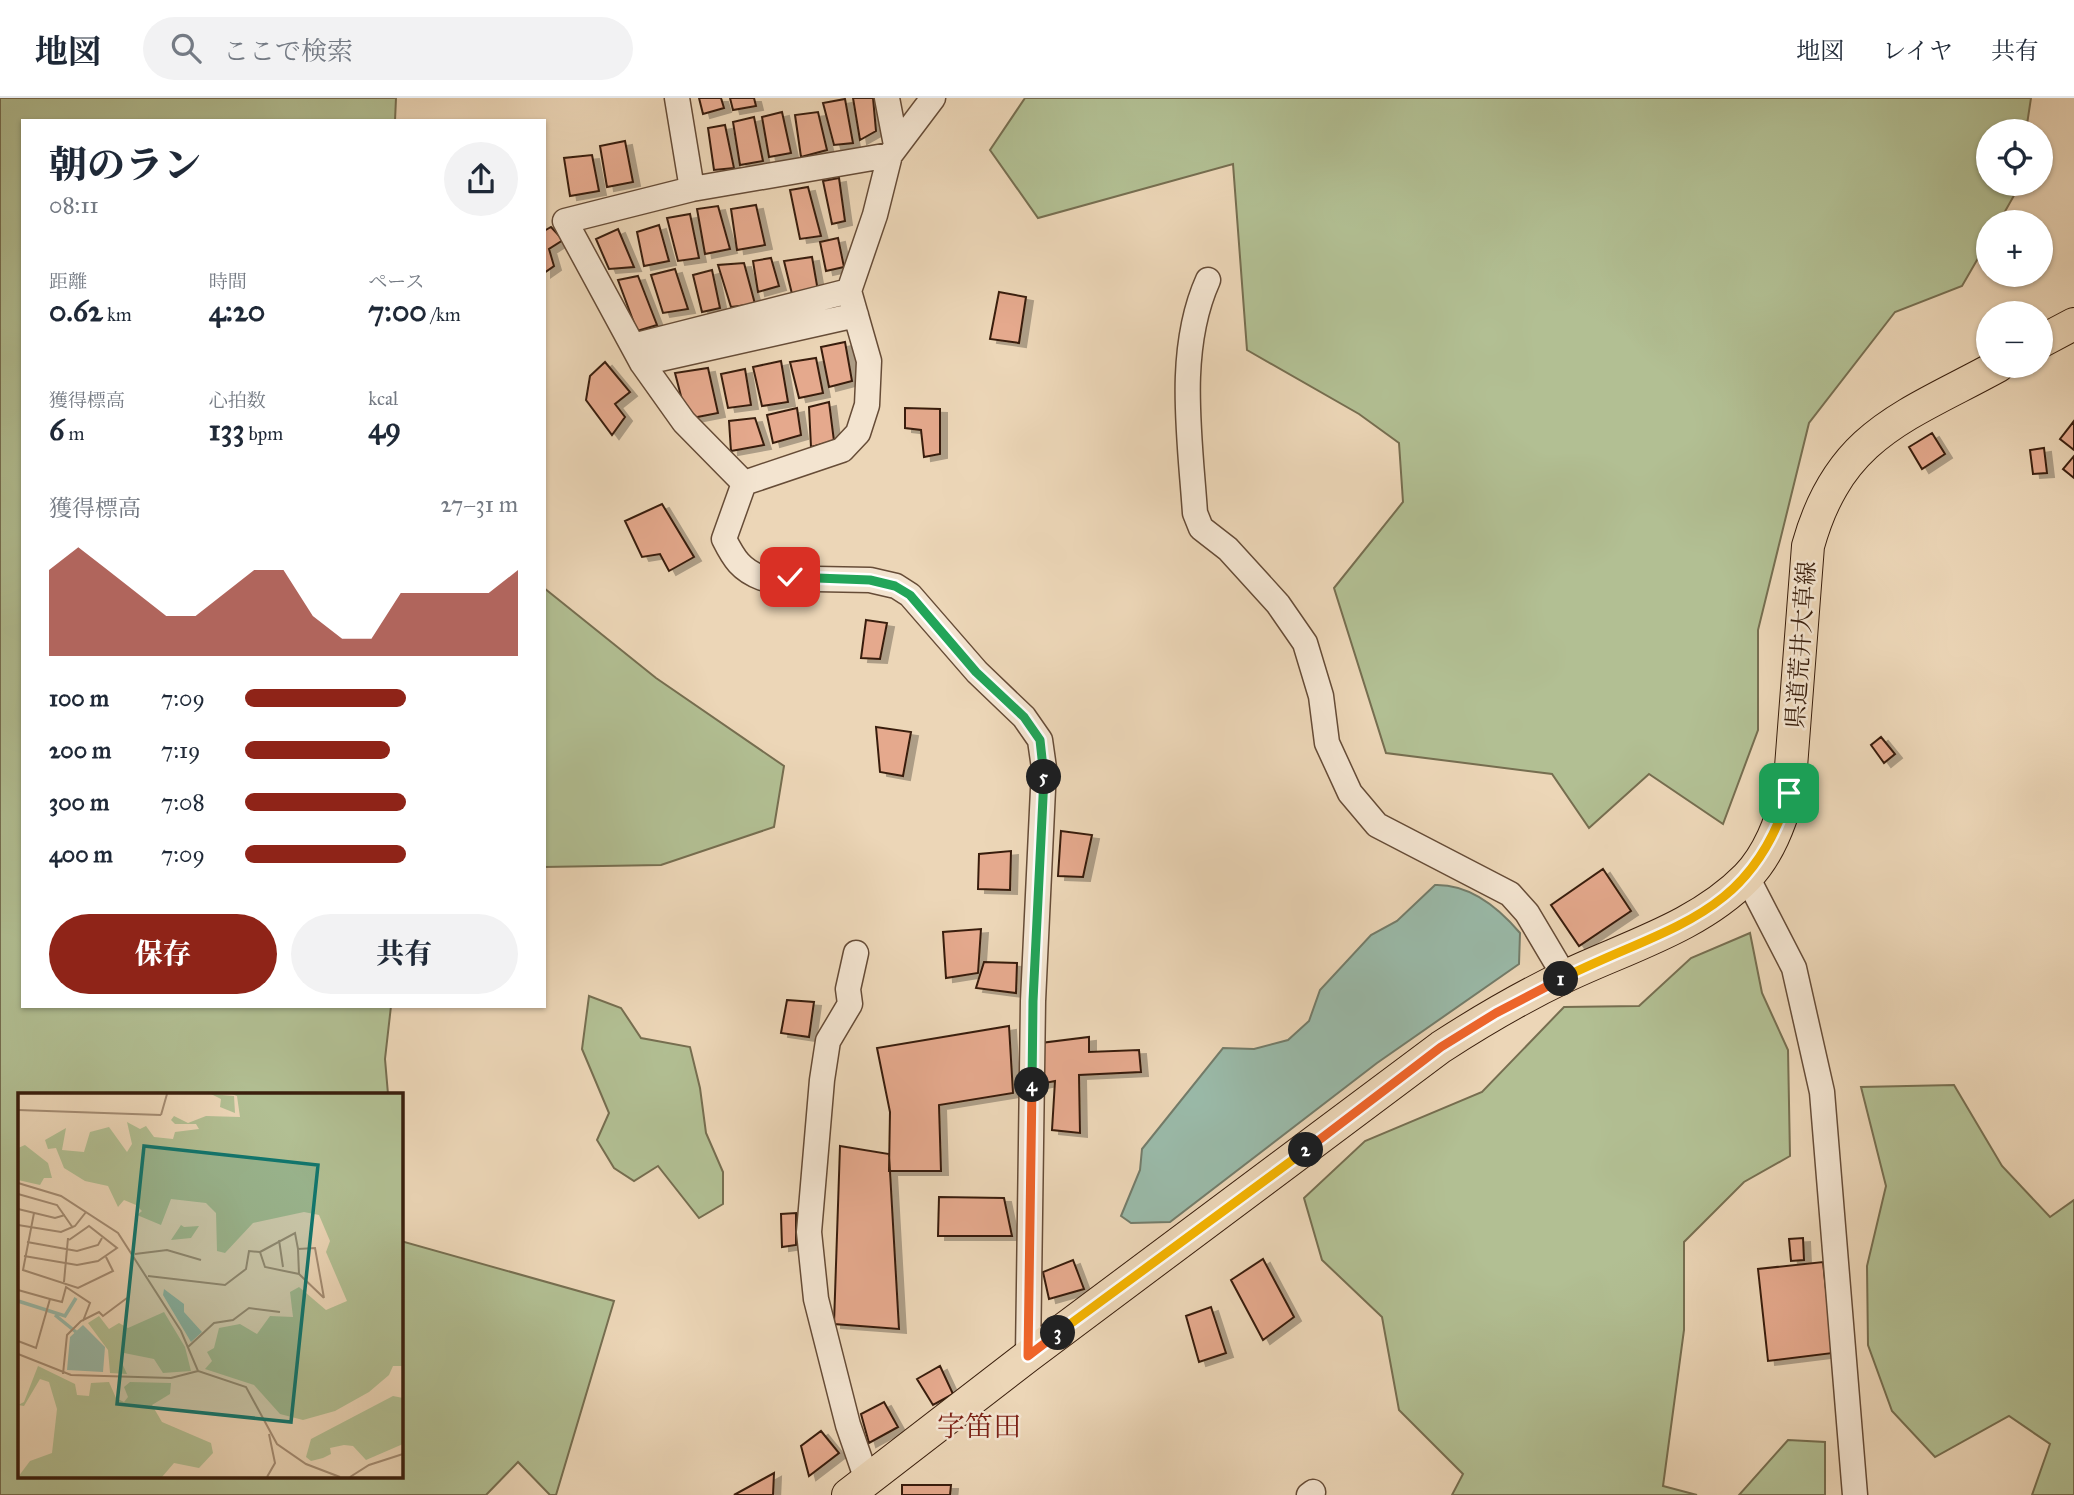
<!DOCTYPE html>
<html lang="ja">
<meta charset="utf-8">
<style>
:root{--surface:#fff;--page:#f2f2f3;--text:#1f2937;--muted:#747a83;--line:#e0e1e3;--accent:#8f2418}
body{margin:0;font-family:"IM FELL Great Primer","Noto Serif JP",serif;background:var(--page);color:var(--text);height:100vh;display:flex;flex-direction:column;font-size:26px;white-space:nowrap}
*{box-sizing:border-box;margin:0}
p{font-size:23px;color:var(--muted)}
.icon{flex:none;width:38px;height:38px;fill:none;stroke:currentColor;stroke-width:2;stroke-linecap:round;stroke-linejoin:round}
.map{position:relative;flex:1;overflow:hidden}
.details{position:absolute;left:21px;top:21px;width:525px;height:889px;display:flex;flex-direction:column;background:var(--surface);border-radius:0px;box-shadow:0 2px 5px #0004}
.details>*{flex:none}
.tools{position:absolute;left:1976px;top:21px;display:grid;gap:14px}
.tools a{display:grid;place-items:center;width:77px;height:77px;border-radius:50%;background:var(--surface);box-shadow:0 2px 5px #0004;font-size:35px}
.pin{position:absolute;display:grid;place-items:center;width:60px;height:60px;color:#fff;margin:-30px;border-radius:14px;box-shadow:0 4px 10px #0006}
.km{position:absolute;width:35px;height:35px;margin:-18px;border-radius:50%;background:#222;color:#fff;font-size:19px;line-height:35px;text-align:center}
.round{display:grid;place-items:center;flex:none;width:74px;height:74px;border-radius:37px;background:var(--page)}
.summary{display:flex;align-items:center;justify-content:space-between;height:119px;padding:0 28px}
h1{font-size:38px;font-weight:800;line-height:52px}
.figures{display:grid;grid-template-columns:repeat(3,1fr);gap:10px;height:119px;padding:7px 28px}
.figures div{display:grid;align-content:center}
.figures b{font-size:30px;font-weight:800}
.figures small{font-size:19px;font-weight:400}
.figures p{font-size:19px}
.chart{height:196px;padding:14px 28px}
.chart p{display:flex;justify-content:space-between}
.chart svg{width:100%;height:126px;margin-top:7px;fill:var(--accent);opacity:.7}
.button{display:flex;gap:14px;margin-top:auto;padding:14px 28px}
.button a{flex:1;height:80px;border-radius:42px;background:var(--accent);color:#fff;font-size:28px;font-weight:800;line-height:80px;text-align:center}
.button a+a{background:var(--page);color:var(--text)}
ul{padding:0 28px;list-style:none;font-size:23px}
li{display:grid;grid-template-columns:112px 84px 1fr;align-items:center;height:52px}
li i{height:18px;border-radius:9px;background:var(--accent)}
header{display:flex;align-items:center;gap:42px;box-sizing:border-box;height:98px;padding:0 35px;background:var(--surface);border-bottom:2px solid var(--line)}
header strong{font-size:33px}
nav{display:flex;gap:38px;margin-inline-start:auto;font-size:24px}
.search{width:490px;height:63px;background:var(--page);display:flex;align-items:center;gap:18px;box-sizing:border-box;padding:0 24px;border-radius:38px;color:var(--muted);font-size:26px}
.map>svg:first-child{display:block}
.green{fill:#b2bf93;stroke:#766e50;stroke-width:2}
.water{fill:#9abaa9;stroke:#737c6a;stroke-width:2}
.building{fill:#e5a98d;stroke:#391e0c;stroke-width:2;filter:url(#shadow)}
.lines{fill:none;stroke-linecap:round;stroke-linejoin:round}
.minor-casing{stroke:#664c37;stroke-width:27}
.major-casing{stroke:#391e0c;stroke-width:34}
.minor{stroke:#f3e4d0;stroke-width:24}
.major{stroke:#ecd6b7;stroke-width:32}
.split-1-casing{stroke:#fff;stroke-width:14}
.split-2-casing{stroke:#fff;stroke-width:14}
.split-3-casing{stroke:#fff;stroke-width:14}
.split-4-casing{stroke:#fff;stroke-width:14}
.split-5-casing{stroke:#fff;stroke-width:14}
.split-6-casing{stroke:#fff;stroke-width:14}
.split-1{stroke:#f5b400;stroke-width:9}
.split-2{stroke:#f0652b;stroke-width:9}
.split-3{stroke:#f5b400;stroke-width:9}
.split-4{stroke:#f0652b;stroke-width:9}
.split-5{stroke:#22a559;stroke-width:9}
.split-6{stroke:#22a559;stroke-width:9}
.labels{text-anchor:middle;stroke-width:5;stroke-linejoin:round;paint-order:stroke}
.street-label{font-size:24px;fill:#391e0c;stroke:#f3e4d0}
.quarter-label{font-size:28px;fill:#7a1f14;stroke:#f3e4d0}
.inset-river{fill:none;stroke:#9abaa9;stroke-width:3.5}
.inset-road{fill:none;stroke:#a48c73;stroke-width:2}
.view{fill:#0f766e;fill-opacity:0.15;stroke:#0f766e;stroke-width:3.5}
.inset-edge{fill:none;stroke:#391e0c;stroke-width:3.5}
</style>
<header>
<strong>地図</strong>
<div class="search"><svg class="icon" aria-label="search" viewBox="0 0 24 24"><circle cx="10" cy="10" r="6"/><path d="M15 15l6 6"/></svg>ここで検索</div>
<nav><a>地図</a><a>レイヤ</a><a>共有</a></nav>
</header>
<div class="map">
<svg width="2074" height="1397" viewBox="0 0 2074 1397">
<defs>
<filter id="shadow"><feDropShadow dx="7" dy="4" stdDeviation="0" flood-color="#0004"/></filter>
</defs>
<rect width="100%" height="100%" fill="#ecd6b7"/>
<filter id="stains"><feTurbulence type="fractalNoise" baseFrequency=".00286" numOctaves="4"/><feColorMatrix values="0 0 0 0 .2 0 0 0 0 .09 0 0 0 0 .02 0 0 0 .5 -.17"/></filter>
<radialGradient id="worn" r=".72"><stop offset=".6" stop-color="#630" stop-opacity="0"/><stop offset="1" stop-color="#630" stop-opacity=".3"/></radialGradient>
<path class="green" d="M 0,0 L 396,0 L 395,23 L 23,23 L 23,908 L 391,908 L 385,961 L 388,996 L 19,996 L 19,1378 L 401,1378 L 401,1143 L 614,1203 L 556,1397 L 550,1397 L 518,1364 L 486,1397 L 0,1397 Z
M 1025,0 L 2031,0 L 2026,33 L 1988,33 L 1988,86 L 2018,86 L 2016,94 L 1999,124 L 1988,124 L 1988,143 L 1962,188 L 1895,214 L 1809,325 L 1758,532 L 1758,632 L 1723,726 L 1649,676 L 1589,730 L 1552,676 L 1386,655 L 1334,490 L 1403,404 L 1399,345 L 1359,316 L 1247,252 L 1233,66 L 1038,120 L 990,52 Z
M 544,490 L 656,580 L 784,668 L 774,729 L 661,767 L 544,769 Z
M 1750,835 L 1762,895 L 1788,952 L 1790,1058 L 1744,1084 L 1684,1144 L 1684,1232 L 1663,1388 L 1697,1397 L 1452,1397 L 1463,1376 L 1399,1312 L 1382,1219 L 1322,1162 L 1304,1100 L 1365,1043 L 1482,994 L 1564,909 L 1639,908 L 1691,860 Z
M 589,898 L 621,910 L 641,940 L 690,949 L 700,990 L 706,1035 L 723,1074 L 723,1106 L 699,1120 L 658,1068 L 634,1083 L 614,1070 L 597,1042 L 609,1015 L 582,951 Z
M 1954,987 L 2002,1068 L 2050,1119 L 2074,1102 L 2074,1397 L 2032,1397 L 2050,1346 L 2009,1318 L 1935,1359 L 1892,1313 L 1868,1247 L 1867,1168 L 1886,1088 L 1861,989 Z
M 1788,1342 L 1825,1344 L 1825,1397 L 1739,1397 Z"/>
<path class="water" d="M 1435,787 C 1470,786 1498,809 1520,835 L 1519,866 L 1377,965 L 1170,1124 L 1131,1125 L 1121,1118 L 1140,1072 L 1142,1051 L 1223,950 L 1254,951 L 1288,942 L 1309,923 L 1320,892 L 1371,837 L 1397,823 Z"/>
<path class="building" d="M 699,0 L 721,0 L 724,10 L 703,16 Z
M 730,0 L 754,0 L 756,8 L 733,12 Z
M 853,0 L 873,0 L 876,33 L 860,42 Z
M 845,1 L 853,45 L 834,47 L 823,5 Z
M 782,14 L 791,55 L 769,59 L 762,19 Z
M 818,14 L 827,52 L 801,59 L 795,17 Z
M 754,19 L 763,63 L 740,67 L 733,24 Z
M 725,27 L 734,70 L 714,72 L 708,30 Z
M 625,43 L 633,84 L 607,89 L 600,48 Z
M 592,57 L 599,93 L 570,98 L 564,60 Z
M 839,80 L 845,123 L 832,126 L 823,83 Z
M 808,89 L 821,138 L 800,141 L 790,92 Z
M 756,107 L 765,147 L 737,152 L 731,111 Z
M 718,108 L 730,151 L 705,156 L 697,111 Z
M 690,116 L 699,160 L 678,163 L 667,120 Z
M 659,127 L 669,163 L 644,168 L 637,134 Z
M 551,129 L 563,142 L 549,151 L 554,168 L 544,175 L 544,133 Z
M 618,131 L 634,169 L 609,171 L 596,141 Z
M 838,140 L 844,169 L 826,173 L 820,144 Z
M 812,159 L 818,193 L 793,200 L 784,163 Z
M 771,160 L 779,188 L 758,194 L 753,163 Z
M 744,165 L 755,206 L 731,209 L 718,167 Z
M 675,171 L 688,211 L 663,215 L 651,177 Z
M 712,172 L 720,210 L 702,214 L 693,177 Z
M 638,178 L 657,227 L 637,233 L 618,182 Z
M 999,194 L 1026,199 L 1019,245 L 990,241 Z
M 845,244 L 852,283 L 829,289 L 821,249 Z
M 816,260 L 823,295 L 799,300 L 790,264 Z
M 781,263 L 788,304 L 762,308 L 753,269 Z
M 605,264 L 630,294 L 615,306 L 625,319 L 612,337 L 586,302 L 590,278 Z
M 708,270 L 718,315 L 687,321 L 675,275 Z
M 745,271 L 751,307 L 728,310 L 721,276 Z
M 829,304 L 834,343 L 811,349 L 809,309 Z
M 797,310 L 801,337 L 773,345 L 767,317 Z
M 905,310 L 940,311 L 940,356 L 924,359 L 921,332 L 905,330 Z
M 755,320 L 764,347 L 731,353 L 729,323 Z
M 2074,323 L 2074,352 L 2060,341 Z
M 1932,335 L 1945,356 L 1922,371 L 1909,349 Z
M 2044,350 L 2047,375 L 2033,376 L 2030,352 Z
M 2074,358 L 2074,380 L 2063,371 Z
M 662,406 L 694,459 L 669,473 L 660,456 L 642,459 L 625,423 Z
M 866,522 L 887,525 L 880,561 L 861,560 Z
M 876,629 L 911,634 L 903,678 L 880,674 Z
M 1881,639 L 1895,656 L 1884,665 L 1871,647 Z
M 1061,733 L 1092,737 L 1083,779 L 1058,778 Z
M 1011,753 L 1010,792 L 978,791 L 979,756 Z
M 1603,771 L 1631,813 L 1579,848 L 1551,807 Z
M 981,831 L 978,875 L 946,880 L 943,834 Z
M 984,864 L 1017,865 L 1016,895 L 976,890 Z
M 787,902 L 814,904 L 809,939 L 781,935 Z
M 1009,928 L 1013,995 L 939,1007 L 941,1073 L 889,1073 L 890,1014 L 877,950 Z
M 1089,939 L 1089,954 L 1139,952 L 1141,974 L 1079,977 L 1080,1035 L 1052,1032 L 1055,983 L 1040,986 L 1041,945 Z
M 840,1048 L 889,1056 L 899,1231 L 834,1226 Z
M 939,1099 L 1004,1100 L 1012,1138 L 938,1138 Z
M 796,1115 L 796,1147 L 782,1149 L 781,1116 Z
M 1803,1140 L 1804,1162 L 1791,1163 L 1789,1141 Z
M 1263,1161 L 1294,1219 L 1263,1242 L 1231,1182 Z
M 1073,1162 L 1084,1191 L 1049,1201 L 1043,1174 Z
M 1823,1164 L 1833,1255 L 1768,1263 L 1758,1171 Z
M 1211,1209 L 1226,1255 L 1199,1264 L 1186,1218 Z
M 940,1268 L 953,1296 L 933,1307 L 917,1281 Z
M 884,1304 L 898,1329 L 869,1345 L 861,1316 Z
M 821,1333 L 839,1355 L 809,1378 L 801,1348 Z
M 774,1375 L 773,1397 L 734,1397 Z
M 902,1387 L 951,1387 L 950,1397 L 902,1397 Z"/>
<g class="lines">
<defs>
<path id="minor" d="M 677,0 L 692,91 L 565,123 L 642,265 L 684,324 L 744,385
M 887,0 L 896,47
M 692,91 L 890,57
M 1208,182 C 1176,253 1190,340 1195,415 L 1201,430 L 1228,451 L 1278,506 L 1305,545 L 1321,598 L 1327,645 L 1350,695 L 1377,727 L 1510,796 L 1527,815 L 1565,879
M 633,248 L 849,193
M 642,265 L 856,217
M 744,385 L 724,441 C 734,461 741,472 762,480 L 870,482 L 896,488 L 910,497 L 977,574 L 1024,619 L 1040,642 L 1044,670 L 1033,903 L 1028,1258
M 744,385 L 842,352 L 858,335 L 867,307 L 869,263 L 849,193 L 875,117 L 890,57 L 933,0
M 1747,779 L 1794,870 L 1822,994 L 1855,1397
M 856,855 L 848,891 L 850,906 L 828,943 L 822,982 L 809,1134 L 816,1201 L 848,1327 L 867,1382
M 1309,1397 L 1313,1394"/>
<path id="major" d="M 2040,244 L 2074,226
M 848,1397 L 1028,1258 L 1441,949 C 1481,923 1522,899 1566,878 C 1627,849 1698,829 1747,779 C 1769,756 1780,725 1789,695 L 1808,448 C 1839,336 1905,319 1998,268"/>
</defs>
<use href="#minor" class="minor-casing"/>
<use href="#major" class="major-casing"/>
<use href="#minor" class="minor"/>
<use href="#major" class="major"/>
</g>
<g class="lines">
<defs>
<path id="split-1" d="M 1561,881 C 1666,828 1751,821 1789,695"/>
<path id="split-2" d="M 1306,1052 L 1441,949 L 1496,915 L 1561,881"/>
<path id="split-3" d="M 1058,1235 L 1306,1052"/>
<path id="split-4" d="M 1032,987 L 1028,1258 L 1058,1235"/>
<path id="split-5" d="M 1032,987 L 1033,903 L 1044,679"/>
<path id="split-6" d="M 790,479 L 870,482 L 895,488 L 910,497 L 976,574 L 1024,619 L 1040,642 L 1044,679"/>
</defs>
<use href="#split-1" class="split-1-casing"/>
<use href="#split-2" class="split-2-casing"/>
<use href="#split-3" class="split-3-casing"/>
<use href="#split-4" class="split-4-casing"/>
<use href="#split-5" class="split-5-casing"/>
<use href="#split-6" class="split-6-casing"/>
<use href="#split-1" class="split-1"/>
<use href="#split-2" class="split-2"/>
<use href="#split-3" class="split-3"/>
<use href="#split-4" class="split-4"/>
<use href="#split-5" class="split-5"/>
<use href="#split-6" class="split-6"/>
</g>
<g class="labels">
<g class="street-label">
<text transform="translate(1801 547) rotate(-86)" y="8">県道荒井大草線</text>
</g>
<g class="quarter-label">
<text x="979" y="1338">字笛田</text>
</g>
</g>
<g transform="translate(18 995)">
<rect width="385" height="385" fill="#ecd6b7"/>
<path d="M 193,1 L 216,3 L 217,20 L 202,14 L 203,6 ZM 214,1 L 385,1 L 385,273 L 375,273 L 371,282 L 351,299 L 317,318 L 285,327 L 262,321 L 236,292 L 187,276 L 194,268 L 189,259 L 196,255 L 201,235 L 222,231 L 239,241 L 252,223 L 275,224 L 272,199 L 281,194 L 308,217 L 329,208 L 308,159 L 312,148 L 301,122 L 286,119 L 235,130 L 207,160 L 199,158 L 198,120 L 188,110 L 153,106 L 143,132 L 119,122 L 124,118 L 118,112 L 106,107 L 100,114 L 90,93 L 67,88 L 46,75 L 38,55 L 30,56 L 27,47 L 48,35 L 44,57 L 66,59 L 72,39 L 91,34 L 109,59 L 114,51 L 109,29 L 122,36 L 128,33 L 136,44 L 155,46 L 157,39 L 181,36 L 178,31 L 157,31 L 153,27 L 156,23 L 170,30 L 188,23 L 222,24 L 219,3 ZM 7,52 L 30,70 L 34,85 L 26,85 L 22,92 L 0,87 L 0,55 ZM 163,132 L 166,134 L 181,133 L 173,145 L 153,147 ZM 146,219 L 167,254 L 173,278 L 145,280 L 136,266 L 106,260 L 103,268 L 109,281 L 92,280 L 90,257 L 70,230 L 81,223 L 91,236 L 101,230 L 110,235 ZM 20,273 L 57,291 L 59,302 L 71,303 L 73,290 L 91,289 L 98,305 L 106,309 L 110,304 L 106,294 L 112,289 L 153,290 L 152,301 L 134,312 L 144,329 L 193,350 L 195,360 L 181,375 L 156,370 L 144,384 L 0,384 L 12,368 L 34,360 L 39,316 L 31,289 L 22,286 L 6,313 L 0,312 L 6,309 ZM 375,303 L 385,305 L 385,351 L 348,367 L 335,353 L 326,352 L 312,355 L 313,361 L 305,365 L 293,368 L 288,364 L 293,346 Z" fill="#b2bf93"/>
<path d="M 146,196 L 166,211 L 166,219 L 184,239 L 173,249 L 145,202 ZM 65,232 L 87,254 L 85,279 L 49,277 L 52,244 Z" fill="#9abaa9"/>
<path class="inset-river" d="M 0,208 L 47,223 L 58,205M 37,222 L 58,239"/>
<path class="inset-road" d="M 0,17 L 143,22M 143,22 L 149,1M 0,90 L 43,103 L 100,140 L 163,238 L 180,278 L 228,294 L 259,351 L 288,371 L 322,384M 0,101 L 39,112 L 55,135M 0,116 L 37,125 L 47,122M 16,120 L 5,177 L 60,195 L 95,178 L 88,164M 0,132 L 43,139 L 57,133 L 68,119M 261,147 L 265,174M 9,149 L 59,158 L 80,152 L 84,145M 280,156 L 281,181M 242,159 L 277,140 L 280,156 L 297,155 L 306,205M 242,159 L 247,174 L 281,181 L 306,205M 117,161 L 149,157 L 183,167M 6,163 L 59,172 L 80,168 L 99,155 L 71,133 L 51,147M 130,183 L 207,192 L 228,176 L 231,158 L 242,159M 46,189 L 50,145M 0,197 L 32,206M 0,248 L 18,255 L 32,206 L 44,209 L 48,194 L 72,210 L 65,228M 170,254 L 196,230 L 215,227 L 231,215 L 262,219M 0,261 L 53,282 L 153,285 L 180,278M 45,281 L 49,242 L 63,228 L 81,219 L 85,223 L 109,205M 249,384 L 257,370 L 251,341M 332,384 L 351,372 L 385,361"/>
<path class="view" d="M 126,53 L 300,72 L 273,329 L 99,311 Z"/>
<rect width="385" height="385" class="inset-edge"/>
</g>
<rect width="100%" height="100%" filter="url(#stains)"/>
<rect width="100%" height="100%" fill="url(#worn)"/>
</svg>
<div class="tools">
<a><svg class="icon" aria-label="locate" viewBox="0 0 24 24"><circle cx="12" cy="12" r="6"/><path d="M12 2v4M12 18v4M2 12h4M18 12h4"/></svg></a>
<a>+</a>
<a>−</a>
</div>
<div class="pin" style="left:1789px;top:695px;background:#1e9e55"><svg class="icon" aria-label="arrive" viewBox="0 0 24 24"><path d="M6 21V4h12l-3 4 3 4H6"/></svg></div>
<div class="pin" style="left:790px;top:479px;background:#d93025"><svg class="icon" aria-label="check" viewBox="0 0 24 24"><path d="M5 12l5 5 9-10"/></svg></div>
<b class="km" style="left:1561px;top:881px">1</b>
<b class="km" style="left:1306px;top:1052px">2</b>
<b class="km" style="left:1058px;top:1235px">3</b>
<b class="km" style="left:1032px;top:987px">4</b>
<b class="km" style="left:1044px;top:679px">5</b>
<section class="details">
<div class="summary"><div><h1>朝のラン</h1><p>08:11</p></div><a class="round"><svg class="icon" aria-label="share" viewBox="0 0 24 24"><path d="M12 15V3M7 8l5-5 5 5M5 13v7h14v-7"/></svg></a></div>
<div class="figures">
<div><p>距離</p><b>0.62<small> km</small></b></div>
<div><p>時間</p><b>4:20</b></div>
<div><p>ペース</p><b>7:00<small> /km</small></b></div>
</div>
<div class="figures">
<div><p>獲得標高</p><b>6<small> m</small></b></div>
<div><p>心拍数</p><b>133<small> bpm</small></b></div>
<div><p>kcal</p><b>49</b></div>
</div>
<div class="chart"><p><span>獲得標高</span>27–31 m</p>
<svg viewBox="0 0 160 44" preserveAspectRatio="none"><path d="M0 44V14L10 6L20 14L30 22L40 30L50 30L60 22L70 14L80 14L90 30L100 38L110 38L120 22L130 22L140 22L150 22L160 14V44z"/></svg>
</div>
<ul>
<li><b>100 m</b>7:09<i style="width:59%"></i></li>
<li><b>200 m</b>7:19<i style="width:53%"></i></li>
<li><b>300 m</b>7:08<i style="width:59%"></i></li>
<li><b>400 m</b>7:09<i style="width:59%"></i></li>
</ul>
<div class="button"><a>保存</a><a>共有</a></div>
</section>
</div>
